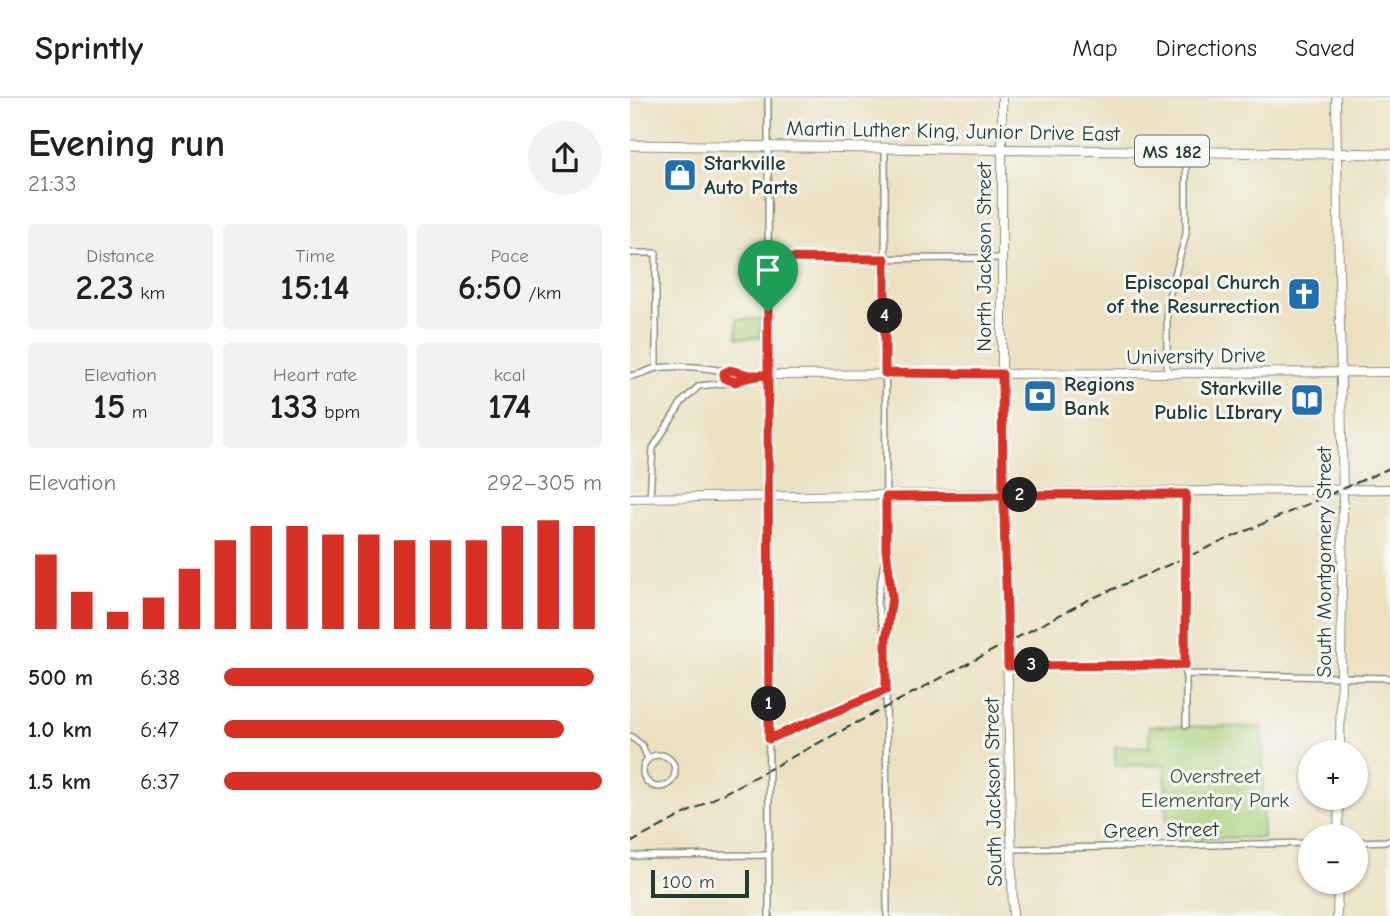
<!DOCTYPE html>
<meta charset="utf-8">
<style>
:root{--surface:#fff;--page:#f2f2f2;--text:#202124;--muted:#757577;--line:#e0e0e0;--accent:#d93025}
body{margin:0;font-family:"Comic Neue",sans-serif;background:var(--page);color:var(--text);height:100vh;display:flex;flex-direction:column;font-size:26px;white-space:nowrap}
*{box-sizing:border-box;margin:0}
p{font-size:23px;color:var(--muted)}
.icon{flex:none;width:38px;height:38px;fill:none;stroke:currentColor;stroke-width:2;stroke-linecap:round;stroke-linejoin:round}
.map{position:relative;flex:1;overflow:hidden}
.sheet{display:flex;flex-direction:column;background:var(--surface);width:630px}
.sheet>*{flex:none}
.buttons{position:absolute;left:668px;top:642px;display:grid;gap:14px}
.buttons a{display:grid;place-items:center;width:70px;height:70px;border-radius:50%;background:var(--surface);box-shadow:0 2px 5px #0004;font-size:35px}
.scale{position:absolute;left:21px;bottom:18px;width:98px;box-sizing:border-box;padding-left:7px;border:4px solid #1f3d34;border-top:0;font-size:19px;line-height:24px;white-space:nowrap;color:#1f3d34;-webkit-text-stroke:5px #f6f6f2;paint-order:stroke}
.pin{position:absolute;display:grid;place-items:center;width:60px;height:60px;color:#fff;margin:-72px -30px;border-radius:50% 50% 50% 0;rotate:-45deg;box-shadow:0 0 7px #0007}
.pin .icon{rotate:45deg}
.km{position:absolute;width:35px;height:35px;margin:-18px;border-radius:50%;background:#222;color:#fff;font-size:19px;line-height:35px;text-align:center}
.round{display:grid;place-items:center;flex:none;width:74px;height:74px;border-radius:37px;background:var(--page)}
.overview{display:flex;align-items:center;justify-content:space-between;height:119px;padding:0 28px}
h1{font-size:38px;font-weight:700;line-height:52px}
.figures{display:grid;grid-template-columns:repeat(3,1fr);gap:10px;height:119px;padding:7px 28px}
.figures div{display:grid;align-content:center;border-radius:7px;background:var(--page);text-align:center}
.figures b{font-size:35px;font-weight:700}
.figures small{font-size:19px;font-weight:400}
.figures p{font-size:19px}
.chart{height:196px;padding:14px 28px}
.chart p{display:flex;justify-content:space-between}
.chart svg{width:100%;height:126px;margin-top:7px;stroke:var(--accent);stroke-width:6}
ul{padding:0 28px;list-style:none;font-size:23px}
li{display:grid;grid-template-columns:112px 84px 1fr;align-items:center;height:52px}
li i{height:18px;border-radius:9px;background:var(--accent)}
header{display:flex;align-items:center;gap:42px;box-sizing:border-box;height:98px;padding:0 35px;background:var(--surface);border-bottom:2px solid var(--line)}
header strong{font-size:33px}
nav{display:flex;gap:38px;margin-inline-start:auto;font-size:24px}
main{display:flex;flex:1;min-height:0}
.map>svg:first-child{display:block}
.green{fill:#a9d27d;stroke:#648858;stroke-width:2}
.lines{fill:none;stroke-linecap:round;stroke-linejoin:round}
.street-casing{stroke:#858f7a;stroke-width:8}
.secondary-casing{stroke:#858f7a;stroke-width:10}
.primary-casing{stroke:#858f7a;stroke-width:11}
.street{stroke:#fff;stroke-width:5}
.secondary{stroke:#fff;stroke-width:8}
.primary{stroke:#fff;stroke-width:9}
.rail{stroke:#1f3d34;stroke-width:2;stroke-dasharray:10 5;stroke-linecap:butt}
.route-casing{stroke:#fff;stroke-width:14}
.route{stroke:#d93025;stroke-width:9}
.labels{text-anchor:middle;stroke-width:6;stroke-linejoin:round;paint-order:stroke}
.shield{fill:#f6f6f2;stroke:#60746d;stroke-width:2}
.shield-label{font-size:19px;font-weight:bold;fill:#1f3d34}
.street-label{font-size:21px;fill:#1f3d34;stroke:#f6f6f2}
.poi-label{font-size:21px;font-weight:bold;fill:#1f3d34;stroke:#f6f6f2;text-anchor:start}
.park-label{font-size:21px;fill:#3b5b43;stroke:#f6f6f2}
</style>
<header>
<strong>Sprintly</strong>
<nav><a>Map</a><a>Directions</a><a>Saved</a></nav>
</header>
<main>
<section class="sheet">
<div class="overview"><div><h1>Evening run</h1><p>21:33</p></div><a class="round"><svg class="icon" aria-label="share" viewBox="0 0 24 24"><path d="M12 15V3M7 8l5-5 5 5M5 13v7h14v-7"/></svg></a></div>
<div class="figures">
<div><p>Distance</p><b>2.23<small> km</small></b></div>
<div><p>Time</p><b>15:14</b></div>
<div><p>Pace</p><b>6:50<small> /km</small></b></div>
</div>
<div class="figures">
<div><p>Elevation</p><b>15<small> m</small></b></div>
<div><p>Heart rate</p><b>133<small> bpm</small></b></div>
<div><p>kcal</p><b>174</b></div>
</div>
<div class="chart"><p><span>Elevation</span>292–305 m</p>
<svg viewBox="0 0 160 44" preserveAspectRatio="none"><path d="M5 44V18M15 44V31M25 44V38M35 44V33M45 44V23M55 44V13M65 44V8M75 44V8M85 44V11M95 44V11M105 44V13M115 44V13M125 44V13M135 44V8M145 44V6M155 44V8"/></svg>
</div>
<ul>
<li><b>500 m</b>6:38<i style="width:98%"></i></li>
<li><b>1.0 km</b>6:47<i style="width:90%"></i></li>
<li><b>1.5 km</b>6:37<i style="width:100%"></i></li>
</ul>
</section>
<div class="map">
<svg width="760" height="818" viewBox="0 0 760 818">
<rect width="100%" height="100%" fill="#f6f6f2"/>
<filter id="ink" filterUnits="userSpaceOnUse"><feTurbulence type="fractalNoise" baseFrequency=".0143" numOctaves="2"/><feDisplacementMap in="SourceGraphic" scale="14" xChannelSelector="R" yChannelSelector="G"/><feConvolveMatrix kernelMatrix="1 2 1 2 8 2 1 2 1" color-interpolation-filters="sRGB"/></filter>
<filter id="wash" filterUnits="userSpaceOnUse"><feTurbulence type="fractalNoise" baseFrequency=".00686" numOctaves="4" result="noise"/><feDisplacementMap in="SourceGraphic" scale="28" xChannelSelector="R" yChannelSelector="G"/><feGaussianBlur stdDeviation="1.57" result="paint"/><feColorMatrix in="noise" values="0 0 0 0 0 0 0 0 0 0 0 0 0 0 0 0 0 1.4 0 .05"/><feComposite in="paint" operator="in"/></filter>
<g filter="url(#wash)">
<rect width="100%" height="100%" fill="#ebe1c1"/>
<path class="green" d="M 107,221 L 131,221 L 131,240 L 107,240 Z
M 519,628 L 633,629 L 633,740 L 537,740 L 535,667 L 485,668 L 485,648 L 519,649 Z"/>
</g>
<g filter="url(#ink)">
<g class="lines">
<defs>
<path id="street" d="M 138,0 L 139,818
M 255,49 L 256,451 L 262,502 L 256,542 L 257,818
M 0,155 L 26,155 L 26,270
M 138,161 L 373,160
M 537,276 L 537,206 L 556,136 L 556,54
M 0,278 C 10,277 18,272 27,270 C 64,264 102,277 139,277
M 556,396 L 556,627
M 20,400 L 23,350 L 52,304 L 69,288 L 105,284 L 120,277
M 254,465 L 247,505 L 255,537
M 378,568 L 555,567
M 555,576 L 760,580
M 0,638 L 12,647 L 18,661
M 139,641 L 256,592
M13 673a16 16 0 1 1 32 0a16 16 0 1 1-32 0Z
M 726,744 L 760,743
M 382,751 L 681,745
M 0,758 L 139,757"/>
<path id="secondary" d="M 372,0 L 372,326 L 383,818
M 706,0 L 713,401 L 710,654
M 139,277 L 760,274
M 0,400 L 760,391
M 708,738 L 709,700
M 707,818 L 708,784"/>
<path id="primary" d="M 0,47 L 760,56"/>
</defs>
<use href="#street" class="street-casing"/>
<use href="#secondary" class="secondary-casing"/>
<use href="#primary" class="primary-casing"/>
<use href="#street" class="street"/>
<use href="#secondary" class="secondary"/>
<use href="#primary" class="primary"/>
<path class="rail" d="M 0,745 L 456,503 L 760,370"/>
</g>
</g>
<g class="lines" filter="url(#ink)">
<defs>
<path id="route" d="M 138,214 L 138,277 L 120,277 L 100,272 L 94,275 L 94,280 L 105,284 C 117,279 126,277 138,277 L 139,641 L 256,592 L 256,542 L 262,499 L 256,451 L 256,399 L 366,398 L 382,397 L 556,396 L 555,567 L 378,568 C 378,511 374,454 374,398 L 373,389 L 372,276 L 255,275 L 255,161 L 138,160 L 138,214"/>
</defs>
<use href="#route" class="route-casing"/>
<use href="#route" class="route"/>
</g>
<defs>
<symbol id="shop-square" viewBox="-11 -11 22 22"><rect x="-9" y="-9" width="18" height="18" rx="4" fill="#1f6fb2" stroke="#f6f6f2"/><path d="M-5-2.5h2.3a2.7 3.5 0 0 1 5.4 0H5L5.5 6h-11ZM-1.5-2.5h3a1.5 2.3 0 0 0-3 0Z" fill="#fff"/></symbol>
<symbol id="church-square" viewBox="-11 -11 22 22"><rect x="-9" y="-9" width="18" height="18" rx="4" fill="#1f6fb2" stroke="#f6f6f2"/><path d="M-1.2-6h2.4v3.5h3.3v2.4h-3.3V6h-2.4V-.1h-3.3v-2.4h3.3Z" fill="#fff"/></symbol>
<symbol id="bank-square" viewBox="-11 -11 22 22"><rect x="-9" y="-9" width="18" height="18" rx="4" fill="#1f6fb2" stroke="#f6f6f2"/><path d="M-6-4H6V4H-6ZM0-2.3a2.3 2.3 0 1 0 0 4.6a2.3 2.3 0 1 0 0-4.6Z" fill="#fff"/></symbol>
<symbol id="library-square" viewBox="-11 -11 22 22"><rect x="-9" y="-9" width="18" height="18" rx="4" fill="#1f6fb2" stroke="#f6f6f2"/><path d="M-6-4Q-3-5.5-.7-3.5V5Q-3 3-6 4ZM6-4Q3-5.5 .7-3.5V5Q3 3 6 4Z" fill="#fff"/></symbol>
</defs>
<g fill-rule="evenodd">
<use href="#shop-square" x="31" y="58" width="38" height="38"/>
<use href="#church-square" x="655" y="177" width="38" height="38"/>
<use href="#bank-square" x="391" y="279" width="38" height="38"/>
<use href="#library-square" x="658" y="283" width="38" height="38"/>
</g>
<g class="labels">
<rect class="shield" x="505" y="37.5" width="74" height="31" rx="5"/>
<g class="shield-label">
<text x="542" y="60">MS 182</text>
</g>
<g class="street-label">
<text transform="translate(323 33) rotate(1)" y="7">Martin Luther King, Junior Drive East</text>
<text transform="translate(354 159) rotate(-90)" y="7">North Jackson Street</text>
<text transform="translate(566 258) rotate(-1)" y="7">University Drive</text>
<text transform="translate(694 464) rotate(-90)" y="7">South Montgomery Street</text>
<text transform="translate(363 694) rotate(-91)" y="7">South Jackson Street</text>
<text transform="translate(531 732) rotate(-1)" y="7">Green Street</text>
</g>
<g class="poi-label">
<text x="74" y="72">Starkville<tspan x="74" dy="24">Auto Parts</tspan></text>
<text x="650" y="191" text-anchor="end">Episcopal Church<tspan x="650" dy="24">of the Resurrection</tspan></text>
<text x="434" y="293">Regions<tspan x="434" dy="24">Bank</tspan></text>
<text x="652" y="297" text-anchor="end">Starkville<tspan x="652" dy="24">Public LIbrary</tspan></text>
</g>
<g class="park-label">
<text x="585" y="685">Overstreet<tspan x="585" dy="24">Elementary Park</tspan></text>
</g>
</g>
</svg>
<div class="buttons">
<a>+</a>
<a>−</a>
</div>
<div class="scale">100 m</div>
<div class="pin" style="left:138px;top:214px;background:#1e9e55"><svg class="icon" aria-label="arrive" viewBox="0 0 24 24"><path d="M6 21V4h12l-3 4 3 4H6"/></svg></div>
<b class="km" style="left:139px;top:606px">1</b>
<b class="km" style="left:390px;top:397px">2</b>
<b class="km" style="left:402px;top:567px">3</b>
<b class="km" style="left:255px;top:218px">4</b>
</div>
</main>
